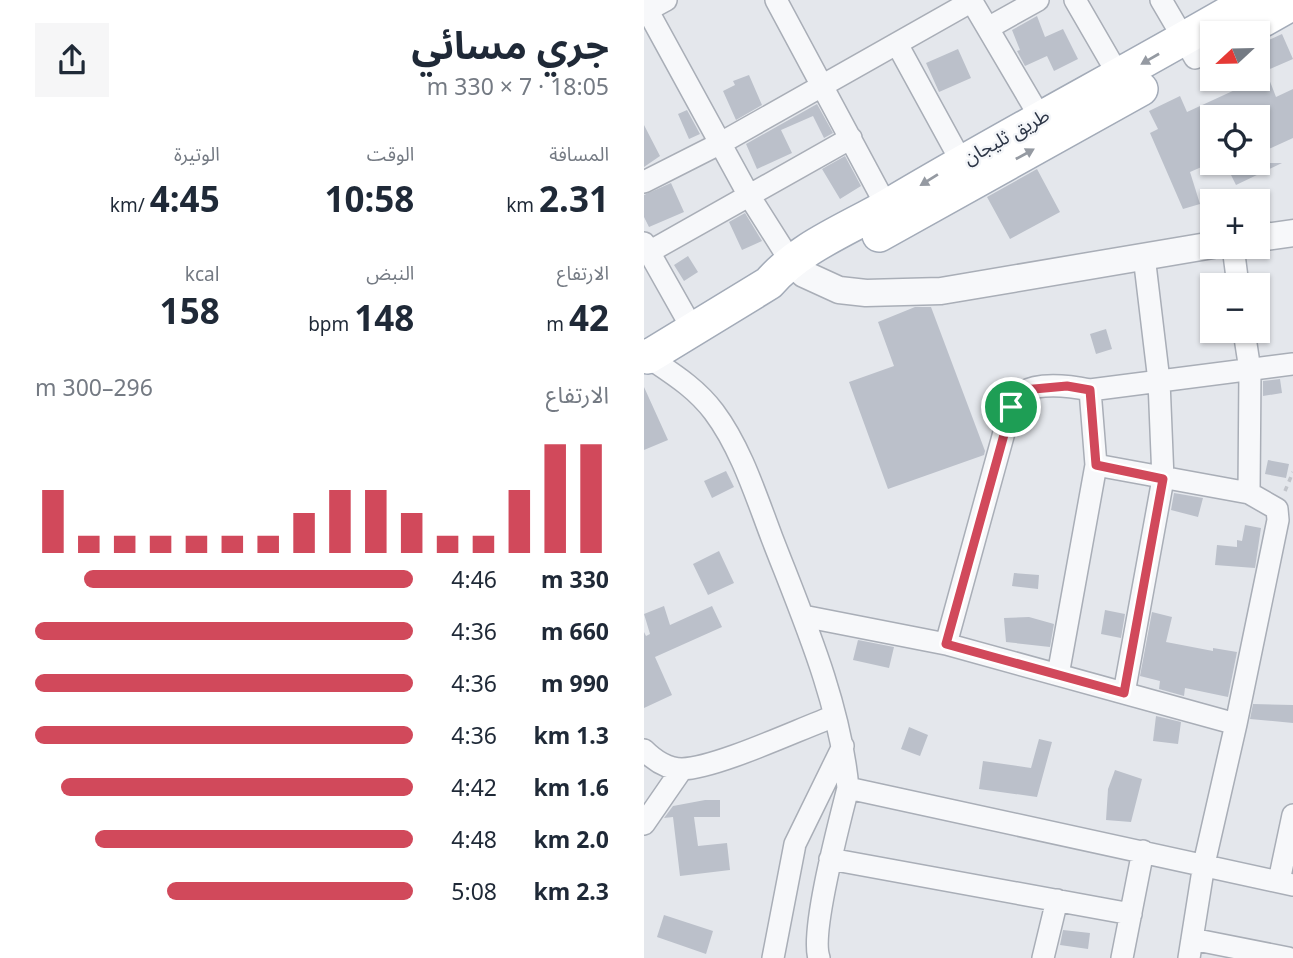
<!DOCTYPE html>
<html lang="ar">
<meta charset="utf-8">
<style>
:root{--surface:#fff;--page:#f6f6f7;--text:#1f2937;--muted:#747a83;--accent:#d1495b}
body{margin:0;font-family:"Noto Sans","Noto Sans Arabic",sans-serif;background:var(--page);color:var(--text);direction:rtl;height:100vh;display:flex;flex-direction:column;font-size:26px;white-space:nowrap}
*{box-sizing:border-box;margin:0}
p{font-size:23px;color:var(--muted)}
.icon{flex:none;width:38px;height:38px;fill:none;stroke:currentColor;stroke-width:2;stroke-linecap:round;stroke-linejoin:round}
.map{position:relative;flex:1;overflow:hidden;direction:ltr}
.panel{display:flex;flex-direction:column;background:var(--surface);width:644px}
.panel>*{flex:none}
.needle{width:46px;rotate:248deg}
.fabs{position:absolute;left:556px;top:21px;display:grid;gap:14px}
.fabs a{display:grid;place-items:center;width:70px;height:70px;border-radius:0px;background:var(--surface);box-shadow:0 2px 5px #0004;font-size:35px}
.pin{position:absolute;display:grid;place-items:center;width:60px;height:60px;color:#fff;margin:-30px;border:4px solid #fff;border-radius:50%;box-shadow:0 2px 7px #0007}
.round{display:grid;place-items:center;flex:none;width:74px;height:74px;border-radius:0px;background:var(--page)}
.headline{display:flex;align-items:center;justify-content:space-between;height:119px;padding:0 35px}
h1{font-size:38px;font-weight:700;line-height:52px}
.stats{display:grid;grid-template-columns:repeat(3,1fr);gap:10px;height:119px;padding:7px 35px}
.stats div{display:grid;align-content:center}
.stats b{font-size:35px;font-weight:700}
.stats small{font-size:19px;font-weight:400}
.stats p{font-size:19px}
.chart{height:196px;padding:14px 35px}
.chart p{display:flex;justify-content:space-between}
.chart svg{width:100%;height:126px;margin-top:7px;stroke:var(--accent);stroke-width:6}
ul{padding:0 35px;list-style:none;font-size:23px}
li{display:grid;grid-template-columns:112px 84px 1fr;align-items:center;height:52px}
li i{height:18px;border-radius:9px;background:var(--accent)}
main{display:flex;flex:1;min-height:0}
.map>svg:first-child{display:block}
.building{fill:#bbc0ca}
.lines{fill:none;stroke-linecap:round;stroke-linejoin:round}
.minor-casing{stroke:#a9aeb7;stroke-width:24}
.tertiary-casing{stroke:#a9aeb7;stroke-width:29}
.primary-casing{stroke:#a3abb8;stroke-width:36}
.path{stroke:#c2c5cb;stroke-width:3.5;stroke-dasharray:5 5;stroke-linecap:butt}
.minor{stroke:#f7f8fa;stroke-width:21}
.tertiary{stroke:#f7f8fa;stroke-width:26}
.primary{stroke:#fff;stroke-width:33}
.oneway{fill:#959aa2}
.route-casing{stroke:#fff;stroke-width:14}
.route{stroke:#d1495b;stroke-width:9}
.labels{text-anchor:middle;stroke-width:5;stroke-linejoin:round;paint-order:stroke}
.street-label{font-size:19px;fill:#2b3445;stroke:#f4f6f9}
</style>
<main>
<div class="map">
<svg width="649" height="958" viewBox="0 0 649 958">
<rect width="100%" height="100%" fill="#e4e7ec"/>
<path class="building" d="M 393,16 L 401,37 L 419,29 L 434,59 L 410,71 L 403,56 L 381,66 L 373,51 L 376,50 L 368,30 Z
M 638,34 L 649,59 L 619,72 L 614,61 L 614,45 Z
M 314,49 L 327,78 L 295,92 L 282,63 Z
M 105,75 L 118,105 L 92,120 L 79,91 L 91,85 L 89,81 Z
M 588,79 L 625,79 L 632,97 L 649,89 L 649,138 L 614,154 L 614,117 L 569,117 L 569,162 L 546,172 L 556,204 L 539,209 L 506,133 L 514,129 L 505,111 L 536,96 L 543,112 L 593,89 Z
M 173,104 L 189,133 L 180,138 L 169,116 L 137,130 L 148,153 L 113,169 L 102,144 Z
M 43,110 L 56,134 L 45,139 L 34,114 Z
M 0,125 L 16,156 L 0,167 Z
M 201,156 L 217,186 L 196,199 L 178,169 Z
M 581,163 L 638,163 L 592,185 Z
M 393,169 L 416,212 L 366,239 L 343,197 Z
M 27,183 L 40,212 L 5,227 L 0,217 L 0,195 Z
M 101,213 L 118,241 L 98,250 L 85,222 Z
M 44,256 L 54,272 L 40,281 L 30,265 Z
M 271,307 L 287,307 L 341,451 L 340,455 L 244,489 L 205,382 L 250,366 L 234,322 Z
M 462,329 L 468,349 L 452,354 L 446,334 Z
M 636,379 L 638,393 L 619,396 L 619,381 Z
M 0,387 L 24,440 L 0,450 Z
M 624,460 L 645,464 L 642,478 L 621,474 Z
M 82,471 L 90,487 L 68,498 L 60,481 Z
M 530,493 L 559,498 L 554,517 L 527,510 Z
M 601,525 L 617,528 L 611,568 L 571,565 L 573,545 L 593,547 L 593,540 L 598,541 Z
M 75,551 L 90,583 L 64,595 L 49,564 Z
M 370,573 L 395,575 L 394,589 L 368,586 Z
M 20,606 L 26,625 L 68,606 L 78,627 L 11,657 L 28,695 L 0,708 L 0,632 L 2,636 L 6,634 L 0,614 Z
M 461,610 L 481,614 L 477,638 L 457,634 Z
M 508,612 L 528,617 L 522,642 L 569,651 L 569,648 L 593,652 L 584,697 L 541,688 L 540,696 L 515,689 L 516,681 L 496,676 Z
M 385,617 L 410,624 L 406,647 L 362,642 L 360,618 Z
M 214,640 L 250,647 L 245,668 L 209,660 Z
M 609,704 L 649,705 L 649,723 L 606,719 Z
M 512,716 L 537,722 L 534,744 L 509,741 Z
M 265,727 L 284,735 L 276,756 L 257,749 Z
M 395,739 L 408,742 L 393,797 L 335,789 L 339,761 L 387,768 Z
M 471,770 L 498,779 L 487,822 L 462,820 L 464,789 Z
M 61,800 L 76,800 L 76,817 L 50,817 L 54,846 L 83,843 L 86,870 L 36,876 L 29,817 L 20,818 L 29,806 Z
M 20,915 L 69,931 L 62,954 L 13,937 Z
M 419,930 L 446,933 L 444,949 L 416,945 Z"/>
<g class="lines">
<defs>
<path id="minor" d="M 132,0 L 243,207
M 327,0 L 396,117
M 431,0 L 475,76
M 517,0 L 551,58
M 0,4 L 104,194 L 147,262
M 0,12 L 22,0
M 344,28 L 394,0
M 253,44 L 317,161
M 0,182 L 77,143 L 328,1
M 0,243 L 49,330
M 589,247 L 594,285
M 5,252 L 207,138
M 0,360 L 4,357 C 29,374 52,388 70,412 C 97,448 112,496 128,538 C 159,618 196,702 204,788 L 649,885
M 446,390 L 452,465
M 159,616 L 302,644 L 367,407 C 376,379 421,385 446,390 L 649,364
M 302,644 L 592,724 L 560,864 L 545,958
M 414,675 L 452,465 L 605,493
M 480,693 L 519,479 L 515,381 L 500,256
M 592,724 L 634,520 L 633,509 L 605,493 L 606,370 L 600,331
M 0,750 C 10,760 23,769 38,769 C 73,768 155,729 191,716
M 0,824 L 38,769
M 186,859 L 487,914
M 635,881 L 649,815
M 548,939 L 644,958
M 129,958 L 151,844 L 199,746
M 175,958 C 166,932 196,820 204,788
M 399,958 L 413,900
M 478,958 L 499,851"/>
<path id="tertiary" d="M 614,238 L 649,233
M 147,262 L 160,274 L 195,290 L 222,293 L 297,291 L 569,245"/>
<path id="primary" d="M 596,33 L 649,3
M 235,235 L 497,89
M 0,356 L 4,357 L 125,283 C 156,247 204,229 245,205 C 364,134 487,70 607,0"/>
</defs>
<use href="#minor" class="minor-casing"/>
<use href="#tertiary" class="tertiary-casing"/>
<use href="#primary" class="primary-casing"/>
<path class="path" d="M 641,491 L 649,472"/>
<use href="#minor" class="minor"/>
<use href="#tertiary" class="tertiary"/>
<use href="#primary" class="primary"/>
</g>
<defs><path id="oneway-solid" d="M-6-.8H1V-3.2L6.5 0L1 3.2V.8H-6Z" transform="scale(1.75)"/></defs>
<g class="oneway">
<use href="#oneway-solid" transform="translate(506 59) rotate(150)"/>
<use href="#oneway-solid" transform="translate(381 154) rotate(-29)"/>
<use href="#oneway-solid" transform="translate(285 180) rotate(148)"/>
</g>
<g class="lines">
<defs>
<path id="route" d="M 423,386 L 446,390 L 452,465 L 519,479 L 480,693 L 302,644 L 371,395 L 379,390 Z"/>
</defs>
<use href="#route" class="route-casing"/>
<use href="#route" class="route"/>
</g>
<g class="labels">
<g class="street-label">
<text transform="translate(362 136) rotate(-29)" y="7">طريق ثليجان</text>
</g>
</g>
</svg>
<div class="fabs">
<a><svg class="needle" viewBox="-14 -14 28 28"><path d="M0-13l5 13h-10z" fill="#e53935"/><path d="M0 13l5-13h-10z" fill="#747a83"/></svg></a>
<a><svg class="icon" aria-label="locate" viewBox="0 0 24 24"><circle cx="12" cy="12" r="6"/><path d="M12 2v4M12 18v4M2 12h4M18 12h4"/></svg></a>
<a>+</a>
<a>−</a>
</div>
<div class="pin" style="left:367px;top:407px;background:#1e9e55"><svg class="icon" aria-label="arrive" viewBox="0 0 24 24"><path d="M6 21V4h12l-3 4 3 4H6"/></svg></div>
</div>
<section class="panel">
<div class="headline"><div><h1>جري مسائي</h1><p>18:05 · 7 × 330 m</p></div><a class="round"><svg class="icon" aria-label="share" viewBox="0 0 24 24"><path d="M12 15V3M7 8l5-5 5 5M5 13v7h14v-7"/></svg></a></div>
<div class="stats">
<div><p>المسافة</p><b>2.31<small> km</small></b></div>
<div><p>الوقت</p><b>10:58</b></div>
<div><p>الوتيرة</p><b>4:45<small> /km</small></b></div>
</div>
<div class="stats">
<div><p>الارتفاع</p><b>42<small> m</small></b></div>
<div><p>النبض</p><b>148<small> bpm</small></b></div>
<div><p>kcal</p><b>158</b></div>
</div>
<div class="chart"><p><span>الارتفاع</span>296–300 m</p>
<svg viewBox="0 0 160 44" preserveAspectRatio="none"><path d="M5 44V22M15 44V38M25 44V38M35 44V38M45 44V38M55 44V38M65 44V38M75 44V30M85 44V22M95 44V22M105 44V30M115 44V38M125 44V38M135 44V22M145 44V6M155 44V6"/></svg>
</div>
<ul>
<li><b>330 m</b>4:46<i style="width:87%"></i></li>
<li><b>660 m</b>4:36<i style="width:100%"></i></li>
<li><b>990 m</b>4:36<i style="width:100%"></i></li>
<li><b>1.3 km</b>4:36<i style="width:100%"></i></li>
<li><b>1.6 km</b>4:42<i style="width:93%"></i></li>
<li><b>2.0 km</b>4:48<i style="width:84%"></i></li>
<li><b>2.3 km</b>5:08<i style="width:65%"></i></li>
</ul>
</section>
</main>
